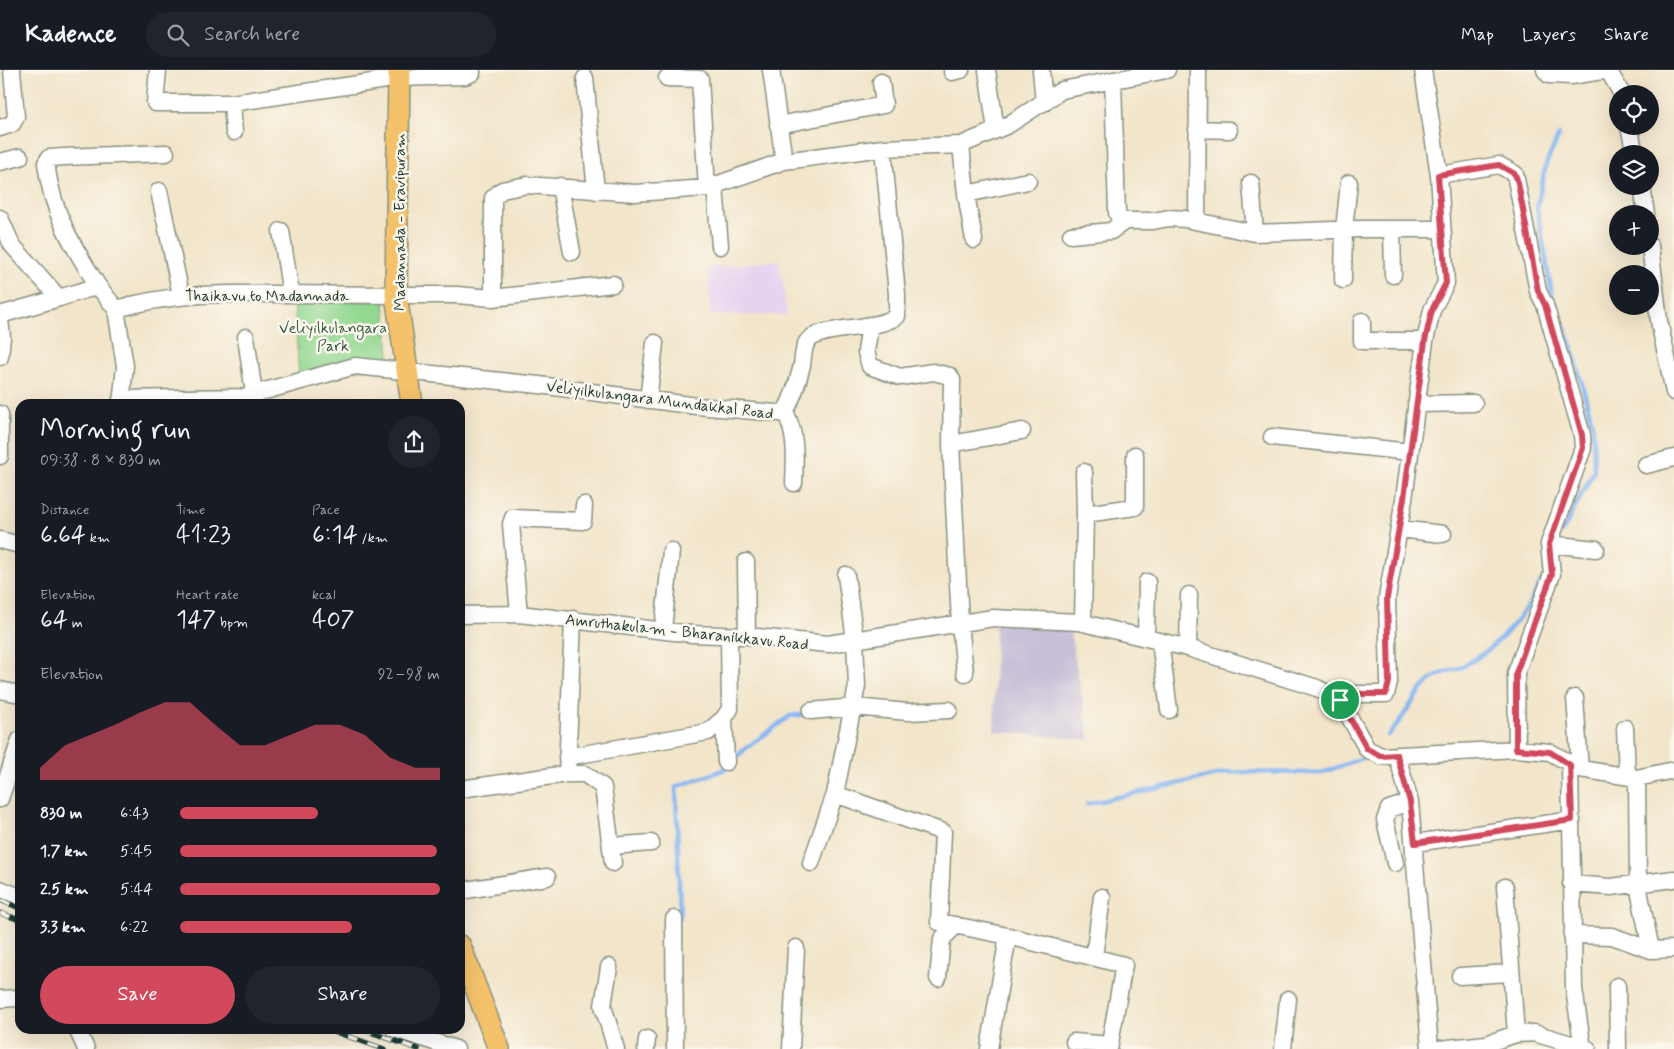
<!DOCTYPE html>
<meta charset="utf-8">
<style>
:root{--surface:#171b24;--page:#20242c;--text:#f1f3f6;--muted:#9ea1a6;--line:#363941;--accent:#d1495b}
body{margin:0;font-family:Mynerve,sans-serif;background:var(--page);color:var(--text);height:100vh;display:flex;flex-direction:column;font-size:19px;white-space:nowrap}
*{box-sizing:border-box;margin:0}
p{font-size:16px;color:var(--muted)}
.icon{flex:none;width:28px;height:28px;fill:none;stroke:currentColor;stroke-width:2;stroke-linecap:round;stroke-linejoin:round}
.map{position:relative;flex:1;overflow:hidden}
.sheet{position:absolute;left:15px;top:329px;width:450px;height:635px;display:flex;flex-direction:column;background:var(--surface);border-radius:15px;box-shadow:0 5px 20px #0002}
.sheet>*{flex:none}
.controls{position:absolute;left:1609px;top:15px;display:grid;gap:10px}
.controls a{display:grid;place-items:center;width:50px;height:50px;border-radius:50%;background:var(--surface);box-shadow:0 5px 20px #0002;font-size:25px}
.pin{position:absolute;display:grid;place-items:center;width:42px;height:42px;color:#fff;margin:-21px;border:2px solid #fff;border-radius:50%;box-shadow:0 1px 5px #0007}
.round{display:grid;place-items:center;flex:none;width:52px;height:52px;border-radius:26px;background:var(--page)}
.head{display:flex;align-items:center;justify-content:space-between;height:85px;padding:0 25px}
h1{font-size:28px;font-weight:600;line-height:38px}
.stats{display:grid;grid-template-columns:repeat(3,1fr);gap:8px;height:85px;padding:5px 25px}
.stats div{display:grid;align-content:center}
.stats b{font-size:25px;font-weight:600}
.stats small{font-size:14px;font-weight:400}
.stats p{font-size:14px}
.chart{height:140px;padding:10px 25px}
.chart p{display:flex;justify-content:space-between}
.chart svg{width:100%;height:90px;margin-top:5px;fill:var(--accent);opacity:.7}
.cta{display:flex;gap:10px;margin-top:auto;padding:10px 25px}
.cta a{flex:1;height:58px;border-radius:30px;background:var(--accent);color:#fff;font-size:20px;font-weight:600;line-height:58px;text-align:center}
.cta a+a{background:var(--page);color:var(--text)}
ul{padding:0 25px;list-style:none;font-size:16px}
li{display:grid;grid-template-columns:80px 60px 1fr;align-items:center;height:38px}
li i{height:12px;border-radius:6px;background:var(--accent)}
header{display:flex;align-items:center;gap:30px;box-sizing:border-box;height:70px;padding:0 25px;background:var(--surface);border-bottom:1px solid var(--line)}
header strong{font-size:24px}
nav{display:flex;gap:28px;margin-inline-start:auto;font-size:18px}
.search{width:350px;height:45px;background:var(--page);display:flex;align-items:center;gap:12px;box-sizing:border-box;padding:0 18px;border-radius:28px;color:var(--muted);font-size:19px}
.map>svg:first-child{display:block}
.built{fill:#e6d3f0}
.industrial{fill:#c8c0d8}
.green{fill:#93d891;stroke:#598a62}
.lines{fill:none;stroke-linecap:round;stroke-linejoin:round}
.stream{stroke:#88b7f3;stroke-width:4.5}
.minor-casing{stroke:#88917f;stroke-width:19}
.major-casing{stroke:#88917f;stroke-width:24}
.minor{stroke:#fff;stroke-width:16}
.major{stroke:#f3c26a;stroke-width:21}
.rail-casing{stroke:#1f3d34;stroke-width:5.5}
.rail{stroke:#fbf7ec;stroke-width:4;stroke-dasharray:11;stroke-linecap:butt}
.route-casing{stroke:#fff;stroke-width:10}
.route{stroke:#d1495b;stroke-width:6}
.labels{text-anchor:middle;stroke-width:5;stroke-linejoin:round;paint-order:stroke}
.street-label{font-size:16px;fill:#1f3d34;stroke:#fbf7ec}
.park-label{font-size:16px;fill:#365c47;stroke:#fbf7ec}
</style>
<header>
<strong>Kadence</strong>
<div class="search"><svg class="icon" aria-label="search" viewBox="0 0 24 24"><circle cx="10" cy="10" r="6"/><path d="M15 15l6 6"/></svg>Search here</div>
<nav><a>Map</a><a>Layers</a><a>Share</a></nav>
</header>
<div class="map">
<svg width="1674" height="979" viewBox="0 0 1674 979">
<rect width="100%" height="100%" fill="#fbf7ec"/>
<filter id="ink" filterUnits="userSpaceOnUse"><feTurbulence type="fractalNoise" baseFrequency=".02" numOctaves="2"/><feDisplacementMap in="SourceGraphic" scale="10" xChannelSelector="R" yChannelSelector="G"/><feConvolveMatrix kernelMatrix="1 2 1 2 8 2 1 2 1" color-interpolation-filters="sRGB"/></filter>
<filter id="wash" filterUnits="userSpaceOnUse"><feTurbulence type="fractalNoise" baseFrequency=".0096" numOctaves="4" result="noise"/><feDisplacementMap in="SourceGraphic" scale="20" xChannelSelector="R" yChannelSelector="G"/><feGaussianBlur stdDeviation="1.12" result="paint"/><feColorMatrix in="noise" values="0 0 0 0 0 0 0 0 0 0 0 0 0 0 0 0 0 1.4 0 .05"/><feComposite in="paint" operator="in"/></filter>
<g filter="url(#wash)">
<rect width="100%" height="100%" fill="#f2e5ca"/>
<path class="built" d="M 779,190 L 787,245 L 710,245 L 708,198 Z"/>
<path class="industrial" d="M 995,553 L 1069,556 L 1090,670 L 994,661 Z"/>
<path class="green" d="M 294,230 L 384,231 L 390,296 L 299,307 Z"/>
<g class="lines">
<path class="stream" d="M 1559,65 L 1546,94 L 1537,138 L 1553,230 L 1572,275 L 1593,357 L 1594,401 L 1562,462
M 1388,665 C 1406,648 1415,619 1437,606 C 1444,601 1454,601 1462,597 C 1496,579 1526,546 1541,511
M 1087,734 L 1230,702 L 1322,703 L 1365,687
M 680,848 L 676,717 L 723,700 L 745,679 L 790,646 L 809,644"/>
</g>
</g>
<g filter="url(#ink)">
<g class="lines">
<defs>
<path id="minor" d="M 158,0 L 155,33 L 232,33 L 399,8 L 465,6 L 472,3 L 472,0
M 771,0 L 784,91
M 987,0 L 996,60
M 1041,0 L 1044,33
M 1545,0 L 1549,5 L 1571,6 L 1608,0 L 1622,24
M 952,2 L 961,0
M 585,8 L 596,121
M 667,8 L 700,9 L 707,118
M 1113,10 L 1117,143 L 1120,150 L 1125,151 L 1153,151 L 1169,148 L 1185,149 L 1255,163 L 1358,159 L 1441,159
M 232,33 L 234,62
M 778,55 L 884,35 L 881,12
M 1629,56 L 1635,84
M 0,58 L 12,54 L 16,47 L 12,0
M 1197,59 L 1229,60
M 961,75 L 966,124 L 974,170
M 0,92 L 20,87
M 1439,105 L 1499,95 L 1515,104 L 1538,221 L 1545,235 L 1582,365 L 1583,378 L 1549,474 L 1552,504 L 1516,603 L 1517,679
M 1251,113 L 1255,163
M 560,116 L 572,182
M 1642,116 L 1646,144
M 715,117 L 720,176
M 159,121 L 181,225
M 966,124 L 1028,111
M 0,148 L 12,175 L 59,228 L 98,216 L 116,239
M 1197,150 L 1198,0
M 1392,159 L 1393,205
M 281,161 L 291,224
M 1071,165 L 1111,161 L 1125,151
M 1650,176 L 1659,251 L 1674,322
M 1343,210 L 1344,159 L 1349,113
M 98,216 C 72,175 52,143 46,93 L 49,88 L 64,87 L 166,83
M 493,228 L 613,214
M 0,245 L 59,228
M 0,250 L 2,267 L 0,287
M 1362,251 L 1362,271 L 1425,271
M 870,255 L 866,282 L 870,296 L 900,307 L 933,302 L 950,306 L 952,310 L 951,374 L 960,553 L 965,603
M 246,267 L 254,324
M 121,329 L 247,327
M 648,330 L 655,273
M 121,334 L 125,296 L 116,239 C 179,221 233,224 297,224 C 350,225 404,225 457,225 L 493,228 L 493,128 L 502,120 L 527,115 L 635,123 L 707,118 L 784,91 L 883,78 L 961,75 L 1008,55 L 1062,20 L 1167,0
M 242,334 L 247,327 L 254,324 L 355,296 L 539,315 L 697,336 L 776,343 L 785,342 C 794,326 798,312 802,295 C 803,289 803,278 807,272 C 818,255 878,261 897,246 L 897,224 L 883,78
M 1416,334 L 1474,333
M 785,342 C 797,364 795,388 794,413
M 0,344 L 0,386
M 1272,367 L 1410,382
M 951,374 L 1022,361
M 1646,395 L 1674,388
M 1084,402 L 1085,444
M 1399,459 L 1443,464
M 0,470 L 20,475
M 1549,474 L 1596,479
M 746,492 L 747,566
M 846,505 L 855,570 L 857,616 L 835,724 L 943,762 L 939,852 L 1008,866
M 519,544 L 511,454 L 513,448 L 583,451 L 584,435
M 460,545 L 519,544 L 692,564 L 747,566 L 828,574 L 993,548 L 1079,552 L 1188,578 L 1317,618 L 1340,630 L 1367,679 L 1381,686 L 1517,679 L 1550,682 L 1580,699 L 1637,708 L 1674,700
M 1083,553 L 1085,444 L 1135,437 L 1135,385
M 663,560 L 671,481
M 1146,568 L 1147,512
M 1160,571 L 1169,640
M 1188,578 L 1189,525
M 0,620 L 20,624
M 1575,628 L 1580,699
M 1340,630 L 1355,624 L 1386,624 L 1389,612 L 1387,528 L 1404,429 L 1425,271 L 1432,240 L 1446,213 L 1439,105 L 1423,0
M 811,641 L 854,637 L 908,642 L 949,640
M 724,648 L 726,692
M 1625,658 L 1627,705
M 1397,685 L 1410,732 L 1430,979
M 567,687 L 708,662 L 724,648 L 730,639 L 729,566
M 1570,695 L 1574,919 L 1583,979
M 567,704 L 585,704 L 603,717 L 613,793
M 1637,708 L 1638,815 L 1651,880
M 460,719 L 567,704 L 573,549
M 0,729 L 20,670
M 1415,773 L 1572,750
M 611,776 L 651,773
M 811,793 L 835,724
M 1395,793 L 1385,750 L 1389,739 L 1410,732
M 1571,814 L 1611,817 L 1674,809
M 1505,817 L 1516,964
M 0,819 L 20,827
M 460,821 L 547,807
M 674,849 L 675,979
M 1572,865 L 1612,866 L 1651,880 L 1674,879
M 1094,887 L 1102,827
M 609,897 L 603,936 L 616,979
M 1460,906 L 1510,903
M 938,908 L 942,869 L 956,855
M 1617,916 L 1618,979
M 0,929 L 20,928
M 77,959 L 86,979
M 394,959 L 456,979
M 1074,972 L 1110,975
M 646,979 L 647,969
M 791,979 L 796,878
M 989,979 L 1008,866 L 1124,895 L 1109,979
M 1283,979 L 1288,929
M 1439,979 L 1486,974 L 1516,964 L 1534,963 L 1588,979"/>
<path id="major" d="M 399,0 L 396,225 L 412,334
M 460,876 L 499,979"/>
</defs>
<use href="#minor" class="minor-casing"/>
<use href="#major" class="major-casing"/>
<use href="#minor" class="minor"/>
<use href="#major" class="major"/>
<defs>
<path id="rail" d="M 0,830 L 20,838
M 0,843 L 20,850
M 327,959 L 384,979
M 362,959 L 418,979"/>
</defs>
<use href="#rail" class="rail-casing"/>
<use href="#rail" class="rail"/>
</g>
</g>
<g class="lines" filter="url(#ink)">
<defs>
<path id="route" d="M 1499,95 L 1515,104 L 1518,113 L 1538,221 L 1545,235 L 1582,365 L 1583,378 L 1549,474 L 1552,504 L 1516,603 L 1516,679 L 1550,682 L 1570,695 L 1572,750 L 1415,773 L 1410,732 L 1397,685 L 1381,686 L 1367,679 L 1340,630 L 1355,624 L 1386,624 L 1389,612 L 1387,528 L 1404,428 L 1425,271 L 1432,240 L 1446,213 L 1438,105 Z"/>
</defs>
<use href="#route" class="route-casing"/>
<use href="#route" class="route"/>
</g>
<g class="labels">
<g class="street-label">
<text transform="translate(399 152) rotate(-90)" y="6">Madannada - Eravipuram</text>
<text x="267" y="231">Thaikavu to Madannada</text>
<text transform="translate(660 329) rotate(7)" y="6">Veliyilkulangara Mundakkal Road</text>
<text transform="translate(687 561) rotate(6)" y="6">Amruthakulam - Bharanikkavu Road</text>
</g>
<g class="park-label">
<text x="333" y="263">Veliyilkulangara<tspan x="333" dy="18">Park</tspan></text>
</g>
</g>
</svg>
<div class="controls">
<a><svg class="icon" aria-label="locate" viewBox="0 0 24 24"><circle cx="12" cy="12" r="6"/><path d="M12 2v4M12 18v4M2 12h4M18 12h4"/></svg></a>
<a><svg class="icon" aria-label="layers" viewBox="0 0 24 24"><path d="M12 4l9 5-9 5-9-5zM3 14l9 5 9-5"/></svg></a>
<a>+</a>
<a>−</a>
</div>
<div class="pin" style="left:1340px;top:630px;background:#1e9e55"><svg class="icon" aria-label="arrive" viewBox="0 0 24 24"><path d="M6 21V4h12l-3 4 3 4H6"/></svg></div>
<section class="sheet">
<div class="head"><div><h1>Morning run</h1><p>09:38 · 8 × 830 m</p></div><a class="round"><svg class="icon" aria-label="share" viewBox="0 0 24 24"><path d="M12 15V3M7 8l5-5 5 5M5 13v7h14v-7"/></svg></a></div>
<div class="stats">
<div><p>Distance</p><b>6.64<small> km</small></b></div>
<div><p>Time</p><b>41:23</b></div>
<div><p>Pace</p><b>6:14<small> /km</small></b></div>
</div>
<div class="stats">
<div><p>Elevation</p><b>64<small> m</small></b></div>
<div><p>Heart rate</p><b>147<small> bpm</small></b></div>
<div><p>kcal</p><b>407</b></div>
</div>
<div class="chart"><p><span>Elevation</span>92–98 m</p>
<svg viewBox="0 0 160 44" preserveAspectRatio="none"><path d="M0 44V38L10 27L20 22L30 17L40 11L50 6L60 6L70 17L80 27L90 27L100 22L110 17L120 17L130 22L140 33L150 38L160 38V44z"/></svg>
</div>
<ul>
<li><b>830 m</b>6:43<i style="width:53%"></i></li>
<li><b>1.7 km</b>5:45<i style="width:99%"></i></li>
<li><b>2.5 km</b>5:44<i style="width:100%"></i></li>
<li><b>3.3 km</b>6:22<i style="width:66%"></i></li>
</ul>
<div class="cta"><a>Save</a><a>Share</a></div>
</section>
</div>
